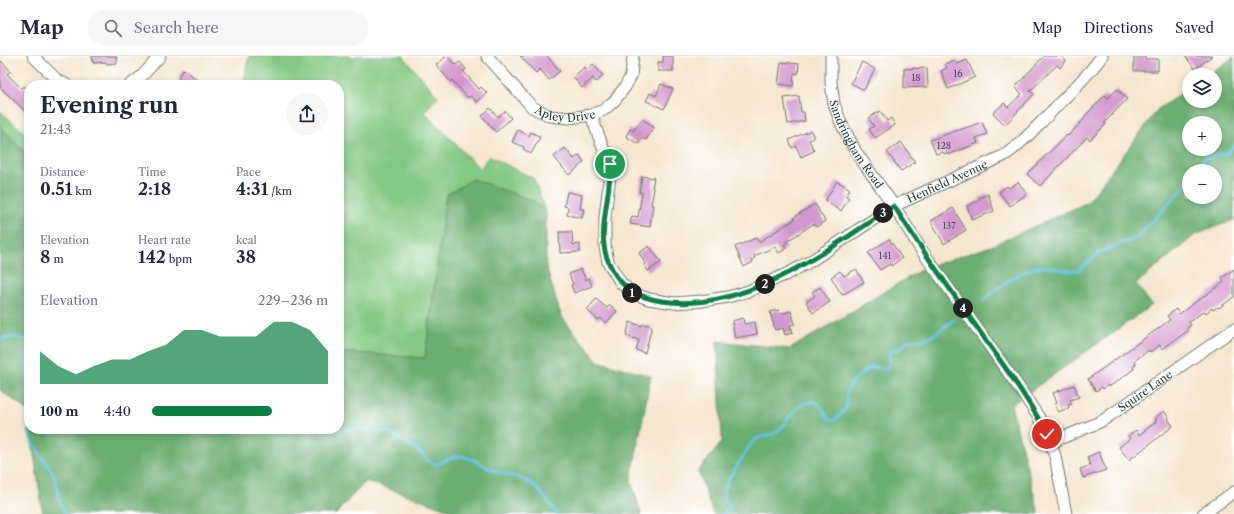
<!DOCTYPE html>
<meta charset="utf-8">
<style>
:root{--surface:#fff;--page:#f6f6f7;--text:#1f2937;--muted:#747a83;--line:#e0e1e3;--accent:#0b8043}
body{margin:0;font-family:"Libre Caslon Text",serif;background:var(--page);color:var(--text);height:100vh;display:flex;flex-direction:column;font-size:15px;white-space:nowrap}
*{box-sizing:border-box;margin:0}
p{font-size:13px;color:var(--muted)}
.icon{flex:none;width:22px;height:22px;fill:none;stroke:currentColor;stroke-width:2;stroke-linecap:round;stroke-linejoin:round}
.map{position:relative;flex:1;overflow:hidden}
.drawer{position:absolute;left:24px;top:24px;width:320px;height:354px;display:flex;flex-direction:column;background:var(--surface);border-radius:16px;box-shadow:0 2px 6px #0003}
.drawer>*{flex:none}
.fabs{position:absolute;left:1182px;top:12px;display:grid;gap:8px}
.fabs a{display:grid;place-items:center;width:40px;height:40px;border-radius:50%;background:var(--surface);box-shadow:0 2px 6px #0003;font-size:20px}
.pin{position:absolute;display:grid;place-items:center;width:34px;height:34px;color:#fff;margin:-17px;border:2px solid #fff;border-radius:50%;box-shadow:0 1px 4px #0007}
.km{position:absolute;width:20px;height:20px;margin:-10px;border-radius:50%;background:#222;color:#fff;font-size:11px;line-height:20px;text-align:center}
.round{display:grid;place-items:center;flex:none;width:42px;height:42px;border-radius:21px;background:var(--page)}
.headline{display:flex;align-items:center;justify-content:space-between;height:68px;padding:0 16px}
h1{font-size:22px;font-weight:700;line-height:30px}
.figures{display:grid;grid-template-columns:repeat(3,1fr);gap:6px;height:68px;padding:4px 16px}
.figures div{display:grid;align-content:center}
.figures b{font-size:17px;font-weight:700}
.figures small{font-size:11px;font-weight:400}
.figures p{font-size:11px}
.chart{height:112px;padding:8px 16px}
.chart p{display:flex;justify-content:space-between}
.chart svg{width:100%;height:72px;margin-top:4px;fill:var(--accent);opacity:.7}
ul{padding:0 16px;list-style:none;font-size:13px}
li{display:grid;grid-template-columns:64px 48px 1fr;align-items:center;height:30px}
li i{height:10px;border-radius:5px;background:var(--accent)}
header{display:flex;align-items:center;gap:24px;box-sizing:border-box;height:56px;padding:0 20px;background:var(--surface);border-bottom:1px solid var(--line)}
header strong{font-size:19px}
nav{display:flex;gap:22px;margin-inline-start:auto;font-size:14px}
.search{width:280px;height:36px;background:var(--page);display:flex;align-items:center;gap:10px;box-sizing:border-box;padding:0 14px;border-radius:22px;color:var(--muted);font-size:15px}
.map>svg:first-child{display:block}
.green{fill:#84c983;stroke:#52835c}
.forest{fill:#6bad71;stroke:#457552;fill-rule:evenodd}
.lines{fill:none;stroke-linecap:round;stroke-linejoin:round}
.stream{stroke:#60c3de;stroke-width:3}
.building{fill:#d397cf}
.minor-casing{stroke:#6a786a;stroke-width:13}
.minor{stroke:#fff;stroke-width:11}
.route-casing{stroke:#fff;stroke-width:8}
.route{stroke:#0b8043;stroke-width:5}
.labels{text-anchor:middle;stroke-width:3.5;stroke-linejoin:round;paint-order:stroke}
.number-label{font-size:9px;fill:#4c545b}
.street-label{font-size:11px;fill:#1f3d34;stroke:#fff}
</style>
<header>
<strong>Map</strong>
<div class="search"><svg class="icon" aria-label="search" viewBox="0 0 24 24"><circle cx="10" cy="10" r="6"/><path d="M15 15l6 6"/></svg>Search here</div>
<nav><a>Map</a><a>Directions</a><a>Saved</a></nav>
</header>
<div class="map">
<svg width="1234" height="458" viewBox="0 0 1234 458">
<rect width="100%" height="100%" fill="#fff"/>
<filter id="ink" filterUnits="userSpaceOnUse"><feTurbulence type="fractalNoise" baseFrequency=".025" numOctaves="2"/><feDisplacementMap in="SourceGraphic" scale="8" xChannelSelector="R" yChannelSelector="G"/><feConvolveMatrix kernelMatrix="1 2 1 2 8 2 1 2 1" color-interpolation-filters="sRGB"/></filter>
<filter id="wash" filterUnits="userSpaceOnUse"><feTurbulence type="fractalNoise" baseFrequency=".012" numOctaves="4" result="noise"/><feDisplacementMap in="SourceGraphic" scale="16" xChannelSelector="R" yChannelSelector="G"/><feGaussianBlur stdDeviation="0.9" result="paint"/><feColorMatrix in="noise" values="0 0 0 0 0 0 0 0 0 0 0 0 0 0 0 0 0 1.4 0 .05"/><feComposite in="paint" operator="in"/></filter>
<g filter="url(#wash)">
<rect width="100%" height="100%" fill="#f5e6ce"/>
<path class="green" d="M 249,0 L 350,0 L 352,3 L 356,0 L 403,0 L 438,41 L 424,56 L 480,113 L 489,100 L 534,123 L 546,157 L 534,145 L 446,139 L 425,302 L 339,296 L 339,29 L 243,29 Z
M 0,55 L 29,81 L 29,101 L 0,70 Z"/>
<path class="forest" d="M 1234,1 L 1234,164 L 1195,179 L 1136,228 L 1152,249 L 1011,349 L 1039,458 L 713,458 L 698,415 L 722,386 L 717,285 L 790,293 L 922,213 L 991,190 L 1088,146 L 1158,53 L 1189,32 L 1189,45 L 1215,45 L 1215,19 L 1207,19 ZM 1189,67 L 1215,67 L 1215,93 L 1189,93 ZM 1189,115 L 1215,115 L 1215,141 L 1189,141 Z
M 0,70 L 29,101 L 29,368 L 27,354 L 0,334 Z
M 473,123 L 534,145 L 546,157 L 546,210 L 561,260 L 598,305 L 651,320 L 631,424 L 641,458 L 462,458 L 366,425 L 340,453 L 338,458 L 43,458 L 30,373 L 339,373 L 339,296 L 425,302 L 446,139 Z"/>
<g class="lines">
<path class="stream" d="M 1195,115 L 1205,102 L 1227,97 L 1234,90
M 983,245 C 1001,230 1023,209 1048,211 C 1059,212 1068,217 1079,214 L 1101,195 L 1110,192 L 1122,186 L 1130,185 L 1138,180 L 1182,134 L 1189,124
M 0,283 L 18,281 L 29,284
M 29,295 L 26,306 L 29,338
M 29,349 L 29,369
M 29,373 C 31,393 44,400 52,416 C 59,430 57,444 65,458
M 302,373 L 310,376 L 352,373 L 389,377 L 415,392 L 432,408 C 443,409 450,399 461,400 C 474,402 484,410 495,415 C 504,419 513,419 522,423 C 538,429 547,445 557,458
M 722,458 L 726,456 L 729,452 C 729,445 723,442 723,435 C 724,429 751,386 756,383 C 764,379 773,380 779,374 C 790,364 791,352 807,347 C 809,347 811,345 814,346 C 821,346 825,359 830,364 L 835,364 C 841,359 847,354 847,345 C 847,343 846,338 847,336 C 849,327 865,314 872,311 L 885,313 L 889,309 L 890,295 L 900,293 L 908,284 L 924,283 L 934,279 L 954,264"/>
</g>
<g id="blocks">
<path class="building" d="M 92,0 L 116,0 L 117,7 L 107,8 L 106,6 L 93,7 Z
M 447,0 L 456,9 L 460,6 L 466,13 L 463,15 L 479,33 L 481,31 L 487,37 L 477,46 L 471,40 L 468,42 L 452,24 L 451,26 L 436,9 Z
M 520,0 L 547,0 L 560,15 L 549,24 L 540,13 L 536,17 Z
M 663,0 L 673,0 L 673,15 L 658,15 L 658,6 L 663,6 Z
M 1044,0 L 1061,0 L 1066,5 L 1060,12 L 1057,9 L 1030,35 L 1034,38 L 1005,69 L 993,57 L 1004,47 L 1008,51 L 1022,38 L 1015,31 Z
M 1134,0 L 1145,0 L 1145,3 L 1158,3 L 1158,15 L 1134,15 Z
M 1185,0 L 1212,0 L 1195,13 Z
M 0,4 L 11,15 L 7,18 L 21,32 L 24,30 L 29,35 L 29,59 L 0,31 Z
M 955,4 L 957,8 L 967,4 L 975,21 L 948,33 L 941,15 L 947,12 L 945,8 Z
M 781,6 L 799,8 L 798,18 L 794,17 L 793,30 L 778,28 Z
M 862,6 L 875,13 L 864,34 L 851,27 Z
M 593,8 L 603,20 L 596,26 L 593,22 L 582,32 L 573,21 L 585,11 L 587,14 Z
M 927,12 L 928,31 L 904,32 L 904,13 Z
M 184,13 L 197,24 L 193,29 L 181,29 L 177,26 L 180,21 L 178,20 Z
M 661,28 L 673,33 L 664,53 L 646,45 L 650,37 L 656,40 Z
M 1117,33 L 1127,43 L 1104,67 L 1106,68 L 1090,84 L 1087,81 L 1040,130 L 1027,118 L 1067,79 L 1068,80 L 1085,62 L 1084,61 L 1105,39 L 1108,42 Z
M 799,40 L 801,56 L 804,56 L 805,65 L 788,68 L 784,42 Z
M 490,52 L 498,61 L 505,55 L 511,62 L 496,76 L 482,60 Z
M 880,55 L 887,65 L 891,62 L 895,69 L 875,82 L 869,73 L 874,70 L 868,62 Z
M 642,63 L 654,71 L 646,84 L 642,82 L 638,88 L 626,80 L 630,73 L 633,75 Z
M 982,66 L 987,78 L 976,82 L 978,87 L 948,99 L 947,97 L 944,98 L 943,96 L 936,98 L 930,84 Z
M 518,74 L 529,80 L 531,76 L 540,81 L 531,98 L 523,93 L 524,91 L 512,86 Z
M 811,74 L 814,82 L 809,84 L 814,95 L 801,101 L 796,90 L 792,92 L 789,84 Z
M 901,86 L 915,106 L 901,115 L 887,96 Z
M 565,92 L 574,103 L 579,99 L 584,106 L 569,119 L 554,101 Z
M 642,120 L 654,122 L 652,132 L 654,133 L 651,149 L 653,149 L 650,171 L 630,168 L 632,160 L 638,161 L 642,137 L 639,136 Z
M 837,125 L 850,133 L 846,140 L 849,142 L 841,155 L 825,145 Z
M 1018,126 L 1027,138 L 1010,150 L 999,136 L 1007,130 L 1009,132 Z
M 567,136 L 582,139 L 580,153 L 584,153 L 582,162 L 567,159 L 568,151 L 564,150 Z
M 988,138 L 994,155 L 972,164 L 967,150 L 980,144 L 979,142 Z
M 815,148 L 825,165 L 816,171 L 813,168 L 786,186 L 787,187 L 784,189 L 787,192 L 779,197 L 775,191 L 754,200 L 755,202 L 752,204 L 753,206 L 744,211 L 735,191 L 756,182 L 759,186 L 795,163 L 794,161 Z
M 953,152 L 966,174 L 944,188 L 931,165 Z
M 559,176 L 572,176 L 573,189 L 580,188 L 580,196 L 560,197 Z
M 889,183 L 902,202 L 891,210 L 890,208 L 880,214 L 868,197 Z
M 649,190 L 661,206 L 648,215 L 644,208 L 645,207 L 639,197 Z
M 581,213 L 586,224 L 589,222 L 592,230 L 574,237 L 571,229 L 573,228 L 569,218 Z
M 856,213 L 864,226 L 842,239 L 831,221 L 840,215 L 844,220 Z
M 1234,213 L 1234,241 L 1219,252 L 1218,251 L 1213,254 L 1212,252 L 1206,257 L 1204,255 L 1189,266 L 1191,269 L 1187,272 L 1189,274 L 1162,293 L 1160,289 L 1150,296 L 1149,294 L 1134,305 L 1136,308 L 1133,311 L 1134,313 L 1109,331 L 1108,329 L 1103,333 L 1102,331 L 1096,335 L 1088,323 L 1170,264 L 1167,260 L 1176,253 L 1179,258 L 1224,226 L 1222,222 Z
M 820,231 L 830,246 L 813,257 L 806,246 L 815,240 L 812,236 Z
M 596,243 L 607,252 L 610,249 L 617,255 L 606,267 L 600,262 L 598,264 L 587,254 Z
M 779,254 L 780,258 L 791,255 L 795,268 L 790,269 L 793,277 L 785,279 L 783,272 L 775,274 L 770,256 Z
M 743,262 L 744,268 L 755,266 L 757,278 L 735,282 L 732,265 Z
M 630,266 L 642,270 L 643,268 L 652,270 L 645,297 L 636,294 L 639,284 L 626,280 Z
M 1074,329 L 1079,341 L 1070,344 L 1072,348 L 1068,349 L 1069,352 L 1058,356 L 1055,348 L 1057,347 L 1053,337 Z
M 1164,355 L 1169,362 L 1168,363 L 1173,370 L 1129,404 L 1119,391 L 1130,383 L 1128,380 L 1136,374 L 1139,379 L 1156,366 L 1155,364 L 1157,363 L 1156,361 Z
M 1099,396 L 1106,414 L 1083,422 L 1080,413 L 1090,410 L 1087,401 Z"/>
</g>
</g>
<g filter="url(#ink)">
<use href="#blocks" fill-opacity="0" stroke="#6a786a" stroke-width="1"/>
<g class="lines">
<defs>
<g id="minor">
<path d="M 33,0 L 57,24 L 67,29"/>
<path id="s1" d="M 487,0 L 532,51 L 550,60 L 568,62 L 591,59 L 604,54 L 615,44 L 625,31 L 631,20 L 633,0"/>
<path id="s2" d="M 831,0 L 831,26 L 834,48 L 841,67 L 856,96 L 894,150 L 920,192 L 1020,333 L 1038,360 L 1047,378 L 1055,400 L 1066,458"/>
<path d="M 130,29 L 142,20 L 160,0"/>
<path id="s3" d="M 591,59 L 609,108 L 610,118 L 605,161 L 605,190 L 608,206 L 621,227 L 632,237 L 649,243 L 674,247 L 701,245 L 728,241 L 749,235 L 791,216 L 811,205 L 894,150 L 1005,99 C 1023,87 1037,70 1052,55 C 1069,37 1088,20 1102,0"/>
<path id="s4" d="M 1050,387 L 1102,365 L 1234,273"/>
<path d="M 1203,458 L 1234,436"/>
</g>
</defs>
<use href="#minor" class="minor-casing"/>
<use href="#minor" class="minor"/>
</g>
</g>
<g class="lines" filter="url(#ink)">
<defs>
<path id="route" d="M 610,108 C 612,138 595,179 609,207 C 620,232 636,241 662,245 C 746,258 828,193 894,150 C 923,196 954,239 985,283 C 1007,314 1029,344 1047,378"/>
</defs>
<use href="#route" class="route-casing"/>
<use href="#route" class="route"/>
</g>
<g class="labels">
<g class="number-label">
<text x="958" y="21">16</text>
<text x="916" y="25">18</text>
<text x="944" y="93">128</text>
<text x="949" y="173">137</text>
<text x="885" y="203">141</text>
</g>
<g class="street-label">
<text dy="4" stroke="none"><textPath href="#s1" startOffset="103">Apley Drive</textPath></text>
<text dy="4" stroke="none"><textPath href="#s2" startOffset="94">Sandringham Road</textPath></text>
<text dy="4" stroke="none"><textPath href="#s3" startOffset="537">Henfield Avenue</textPath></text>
<text dy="4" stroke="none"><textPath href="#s4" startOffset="109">Squire Lane</textPath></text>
</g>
</g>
</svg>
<div class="fabs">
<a><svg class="icon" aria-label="layers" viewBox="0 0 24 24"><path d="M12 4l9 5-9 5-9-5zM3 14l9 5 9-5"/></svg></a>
<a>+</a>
<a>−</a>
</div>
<div class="pin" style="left:610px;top:108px;background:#1e9e55"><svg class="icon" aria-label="arrive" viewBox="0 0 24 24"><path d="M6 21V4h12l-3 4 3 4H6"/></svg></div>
<div class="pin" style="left:1047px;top:378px;background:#d93025"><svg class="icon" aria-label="check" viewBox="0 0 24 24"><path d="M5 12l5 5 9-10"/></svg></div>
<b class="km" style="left:632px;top:237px">1</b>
<b class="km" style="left:765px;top:228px">2</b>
<b class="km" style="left:883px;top:157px">3</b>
<b class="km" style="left:963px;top:252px">4</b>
<section class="drawer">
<div class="headline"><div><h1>Evening run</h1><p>21:43</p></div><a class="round"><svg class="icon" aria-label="share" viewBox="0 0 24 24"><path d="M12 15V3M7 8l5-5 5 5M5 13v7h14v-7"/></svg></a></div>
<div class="figures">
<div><p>Distance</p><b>0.51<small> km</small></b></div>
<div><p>Time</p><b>2:18</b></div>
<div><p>Pace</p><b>4:31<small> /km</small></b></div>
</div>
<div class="figures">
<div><p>Elevation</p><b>8<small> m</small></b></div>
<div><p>Heart rate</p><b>142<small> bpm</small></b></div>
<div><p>kcal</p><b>38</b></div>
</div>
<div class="chart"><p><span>Elevation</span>229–236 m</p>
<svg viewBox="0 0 160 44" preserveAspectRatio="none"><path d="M0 44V24L10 33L20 38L30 33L40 29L50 29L60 24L70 20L80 11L90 11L100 15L110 15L120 15L130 6L140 6L150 11L160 24V44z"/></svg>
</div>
<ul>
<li><b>100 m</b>4:40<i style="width:68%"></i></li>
</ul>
</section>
</div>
